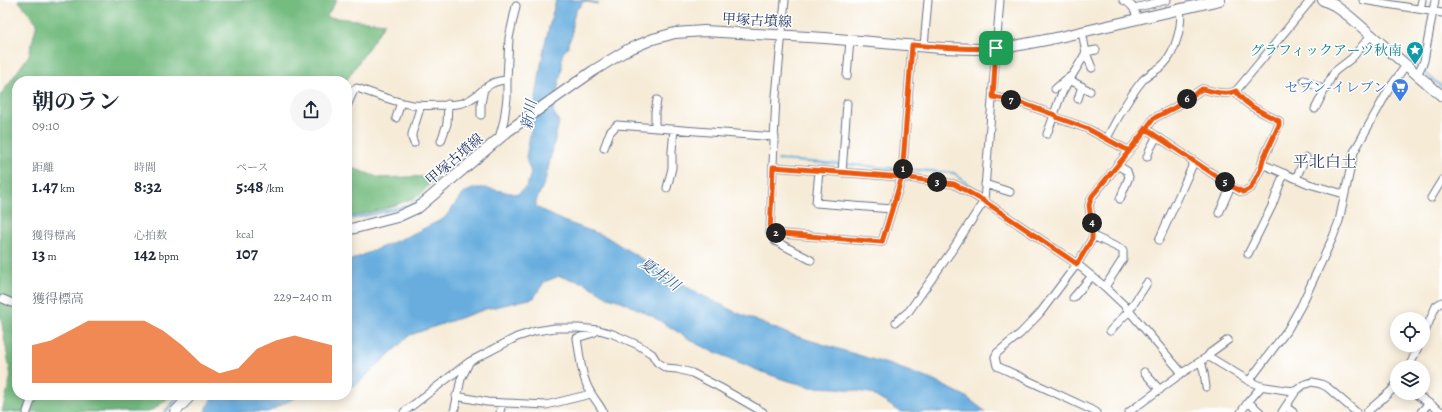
<!DOCTYPE html>
<html lang="ja">
<meta charset="utf-8">
<style>
:root{--surface:#fff;--page:#f6f6f7;--text:#1f2937;--muted:#747a83;--accent:#ea580c}
body{margin:0;font-family:Alegreya,"Noto Serif JP",serif;background:var(--page);color:var(--text);height:100vh;display:flex;flex-direction:column;font-size:15px;white-space:nowrap}
*{box-sizing:border-box;margin:0}
p{font-size:13px;color:var(--muted)}
.icon{flex:none;width:22px;height:22px;fill:none;stroke:currentColor;stroke-width:2;stroke-linecap:round;stroke-linejoin:round}
.map{position:relative;flex:1;overflow:hidden}
.side{position:absolute;left:12px;top:76px;width:340px;height:324px;display:flex;flex-direction:column;background:var(--surface);border-radius:16px;box-shadow:0 2px 10px #0003}
.side>*{flex:none}
.controls{position:absolute;left:1390px;top:312px;display:grid;gap:8px}
.controls a{display:grid;place-items:center;width:40px;height:40px;border-radius:50%;background:var(--surface);box-shadow:0 2px 10px #0003;font-size:20px}
.pin{position:absolute;display:grid;place-items:center;width:34px;height:34px;color:#fff;margin:-17px;border-radius:8px;box-shadow:0 2px 6px #0006}
.km{position:absolute;width:20px;height:20px;margin:-10px;border-radius:50%;background:#222;color:#fff;font-size:11px;line-height:20px;text-align:center}
.round{display:grid;place-items:center;flex:none;width:42px;height:42px;border-radius:21px;background:var(--page)}
.head{display:flex;align-items:center;justify-content:space-between;height:68px;padding:0 20px}
h1{font-size:22px;font-weight:700;line-height:30px}
.figures{display:grid;grid-template-columns:repeat(3,1fr);gap:6px;height:68px;padding:4px 20px}
.figures div{display:grid;align-content:center}
.figures b{font-size:17px;font-weight:700}
.figures small{font-size:11px;font-weight:400}
.figures p{font-size:11px}
.chart{height:112px;padding:8px 20px}
.chart p{display:flex;justify-content:space-between}
.chart svg{width:100%;height:72px;margin-top:4px;fill:var(--accent);opacity:.7}
.map>svg:first-child{display:block}
.forest{fill:#75bc80;stroke:#48766f}
.water{fill:#67adde;stroke:#416e9e}
.lines{fill:none;stroke-linecap:round;stroke-linejoin:round}
.stream{stroke:#67adde;stroke-width:2}
.street-casing{stroke:#687188;stroke-width:9}
.secondary-casing{stroke:#687188;stroke-width:12}
.street{stroke:#fff;stroke-width:7}
.secondary{stroke:#fff;stroke-width:10}
.route-casing{stroke:#fff;stroke-width:8}
.route{stroke:#ea580c;stroke-width:5}
.labels{text-anchor:middle;stroke-width:3;stroke-linejoin:round;paint-order:stroke}
.street-label{font-size:14px;fill:#1b2f5e;stroke:#fff}
.culture-label{font-size:14px;fill:#0d838f;stroke:#fff;text-anchor:end}
.shop-label{font-size:14px;fill:#366cbe;stroke:#fff;text-anchor:end}
.water-label{font-size:15px;font-style:italic;fill:#365b8b;stroke:#fff}
.quarter-label{font-size:16px;fill:#1b2f5e;stroke:#fff}
</style>
<div class="map">
<svg width="1442" height="412" viewBox="0 0 1442 412">
<rect width="100%" height="100%" fill="#fff"/>
<filter id="ink" filterUnits="userSpaceOnUse"><feTurbulence type="fractalNoise" baseFrequency=".025" numOctaves="2"/><feDisplacementMap in="SourceGraphic" scale="8" xChannelSelector="R" yChannelSelector="G"/><feConvolveMatrix kernelMatrix="1 2 1 2 8 2 1 2 1" color-interpolation-filters="sRGB"/></filter>
<filter id="wash" filterUnits="userSpaceOnUse"><feTurbulence type="fractalNoise" baseFrequency=".012" numOctaves="4" result="noise"/><feDisplacementMap in="SourceGraphic" scale="16" xChannelSelector="R" yChannelSelector="G"/><feGaussianBlur stdDeviation="0.9" result="paint"/><feColorMatrix in="noise" values="0 0 0 0 0 0 0 0 0 0 0 0 0 0 0 0 0 1.4 0 .05"/><feComposite in="paint" operator="in"/></filter>
<g filter="url(#wash)">
<rect width="100%" height="100%" fill="#f6ebd7"/>
<path class="forest" d="M 18,0 L 337,0 L 326,17 L 385,23 L 346,81 L 17,81 L 17,395 L 174,395 L 149,412 L 2,412 L 11,376 L 0,312 L 0,96 L 29,55 L 37,23 Z
M 347,166 L 380,178 L 437,176 L 419,196 L 387,208 L 351,217 L 347,207 Z"/>
<path class="water" d="M 556,0 L 584,0 L 598,3 L 597,4 L 583,1 L 581,6 L 577,8 L 573,19 L 572,36 L 569,41 L 567,49 L 565,50 L 562,55 L 562,68 L 553,111 L 559,122 L 545,181 L 536,201 L 536,207 L 563,221 L 605,236 L 640,258 L 670,273 L 690,289 L 733,311 L 786,333 L 894,366 L 932,380 L 965,396 L 986,412 L 901,412 L 870,393 L 838,388 L 811,387 L 782,379 L 757,370 L 699,345 L 652,316 L 621,301 L 608,297 L 585,283 L 559,276 L 544,282 L 534,298 L 486,309 L 410,335 L 356,385 L 347,387 L 347,262 C 371,251 396,242 421,230 C 428,226 436,223 443,219 C 454,210 458,193 473,189 C 485,185 504,193 518,194 L 527,186 L 531,173 L 526,158 L 528,147 L 544,47 Z
M 213,395 L 300,395 L 268,412 L 205,412 Z"/>
<g class="lines">
<path class="stream" d="M 1408,57 L 1419,67
M 1422,70 L 1442,87
M 778,160 L 841,164
M 845,164 L 901,169
M 905,169 L 954,173 L 974,189 L 978,195
M 347,220 L 407,206 L 425,196
M 165,412 L 180,395"/>
</g>
</g>
<g filter="url(#ink)">
<g class="lines">
<defs>
<path id="street" d="M 785,0 L 776,96 L 770,233 L 882,242 L 902,177 L 912,45
M 1123,0 C 1132,4 1135,9 1137,19
M 1363,0 L 1442,13
M 1134,8 L 1167,0
M 1420,9 L 1422,0
M 1082,31 L 1086,53 L 1092,68
M 924,46 L 928,0
M 1417,75 L 1424,61 L 1435,0
M 847,76 L 850,40
M 1070,80 L 1090,91
M 1304,80 L 1324,90
M 1055,89 L 1064,81 L 1071,76
M 993,97 L 1016,101 L 1055,115 L 1057,118 L 1086,128 L 1129,151
M 1078,99 L 1082,86
M 347,106 L 354,90 L 357,88 C 375,94 394,102 413,105 C 423,106 435,105 446,105 C 453,104 461,105 467,101 C 483,94 485,81 507,80
M 1315,109 L 1334,72 L 1352,58 L 1371,35
M 481,115 L 481,104 L 484,88
M 396,118 L 401,102
M 655,128 L 655,112 L 657,100
M 1146,129 L 1231,186 L 1239,191 L 1243,192 L 1251,188 L 1261,168 L 1263,159 L 1279,125 L 1279,121 C 1264,113 1245,106 1236,91
M 1047,134 C 1053,120 1056,106 1062,93 C 1069,79 1079,66 1086,52 L 1096,50
M 499,138 L 504,120 L 507,98 L 507,80 L 509,38 L 516,6
M 1107,138 C 1117,119 1128,98 1142,81 C 1148,74 1158,70 1164,64 C 1175,53 1183,24 1180,9
M 441,141 L 447,124 L 448,104
M 414,143 L 412,138 L 412,134 L 421,105
M 604,148 L 610,132 L 617,125 L 775,137
M 1147,157 L 1150,149 L 1157,136
M 1262,164 L 1309,184 L 1344,194
M 1117,165 L 1127,171 L 1129,177 L 1120,199
M 773,167 L 902,177 L 954,184 L 984,201 L 1077,264 L 1105,287 L 1124,305 L 1182,373
M 819,171 L 816,203 L 892,209
M 842,173 L 847,103
M 1296,178 L 1306,157
M 985,184 L 1010,192
M 667,188 L 672,168 L 672,151 L 674,129
M 1431,198 L 1442,180
M 1219,213 L 1231,186
M 770,233 L 775,241 L 811,260
M 1093,236 L 1123,250 L 1123,259 L 1105,287
M 1159,240 L 1194,162
M 1248,254 L 1272,206 L 1284,173
M 1073,298 L 1092,276
M 3,299 L 17,305
M 896,322 L 909,311 L 953,249 L 984,201 L 1000,0
M 598,330 L 593,333 L 577,338 C 580,356 581,377 591,393 C 595,400 600,405 603,412
M 1110,331 L 1129,311 L 1147,283
M 1423,336 L 1436,306 L 1442,302
M 1207,357 L 1210,353 L 1228,340
M 1201,361 L 1204,373 L 1206,387
M 1409,367 L 1419,345
M 1144,372 L 1160,390
M 1249,381 L 1288,329 L 1302,304 L 1333,237 L 1339,221 L 1354,152 L 1389,89 L 1406,65
M 1414,393 L 1442,412
M 456,396 L 487,402 L 546,405 L 591,394
M 1248,402 L 1260,412
M 1286,407 L 1293,412
M 27,412 L 33,395
M 404,412 L 469,362 L 517,337 L 536,331 L 555,328 L 578,328 L 599,330 L 613,334 L 638,345 L 652,354 L 657,362 L 666,368 L 677,369 L 692,373 L 721,388 L 763,412
M 454,412 L 461,379 L 468,365
M 500,412 L 502,403
M 1096,412 L 997,366 L 995,357 L 997,353 L 1021,333 L 1040,313 L 1077,264 L 1092,239 L 1093,233 L 1089,205 L 1092,197 L 1145,131 L 1154,118 L 1174,108 L 1202,89 C 1213,91 1226,96 1236,91 L 1311,0
M 1129,412 L 1182,373 L 1207,357 L 1211,358 L 1249,381 L 1260,386 L 1285,390 L 1296,391 L 1303,385 L 1312,382 L 1321,384 L 1327,387 L 1356,412
M 1241,412 L 1248,402 L 1262,386
M 1282,412 L 1296,391
M 1367,412 L 1391,391 L 1397,383
M 1421,412 L 1429,403"/>
<path id="secondary" d="M 1323,0 L 1334,5 L 1349,16 L 1442,96
M 347,230 L 397,217 L 419,207 L 508,131 L 593,71 L 627,50 L 653,39 L 675,33 L 704,31 L 825,38 L 941,48 L 977,49 L 1009,47 L 1051,39 L 1220,0
M 175,412 L 191,395"/>
</defs>
<use href="#street" class="street-casing"/>
<use href="#secondary" class="secondary-casing"/>
<use href="#street" class="street"/>
<use href="#secondary" class="secondary"/>
</g>
</g>
<g class="lines" filter="url(#ink)">
<defs>
<path id="route" d="M 996,48 C 968,50 941,47 912,45 L 902,177 L 773,167 L 770,233 L 882,242 L 902,177 L 954,184 L 984,201 L 1077,264 L 1092,239 L 1092,227 L 1089,205 L 1092,196 L 1145,132 L 1146,129 L 1231,186 L 1243,192 L 1251,188 L 1261,168 L 1263,159 L 1279,125 L 1279,121 C 1264,113 1245,106 1236,91 C 1226,96 1213,91 1202,89 L 1174,108 L 1154,118 L 1129,151 L 1086,128 L 1058,118 L 1055,115 L 1016,101 L 993,97 L 996,48"/>
</defs>
<use href="#route" class="route-casing"/>
<use href="#route" class="route"/>
</g>
<defs>
<symbol id="sight-pin" viewBox="-11 -11 22 30"><path d="M0 17L-7.5 6A9.5 9.5 0 1 1 7.5 6Z" fill="#0f9aa8" stroke="#fff"/><path d="M0-6L1.8-2.2L6-1.7L2.9 1.2L3.7 5.4L0 3.3L-3.7 5.4L-2.9 1.2L-6-1.7L-1.8-2.2Z" fill="#fff"/></symbol>
<symbol id="supermarket-pin" viewBox="-11 -11 22 30"><path d="M0 17L-7.5 6A9.5 9.5 0 1 1 7.5 6Z" fill="#3f7fe0" stroke="#fff"/><path d="M-6-5.5h2.5l.6 2H6L4.5 2H-2.5L-4.4-4H-6ZM-1.5 3.2a1.3 1.3 0 1 0 .1 0ZM3 3.2a1.3 1.3 0 1 0 .1 0Z" fill="#fff"/></symbol>
</defs>
<g fill-rule="evenodd">
<use href="#sight-pin" x="1405" y="40" width="20" height="27"/>
<use href="#supermarket-pin" x="1390" y="77" width="20" height="27"/>
</g>
<g class="labels">
<g class="street-label">
<text transform="translate(757 20) rotate(3)" y="5">甲塚古墳線</text>
<text transform="translate(454 159) rotate(-41)" y="5">甲塚古墳線</text>
</g>
<g class="culture-label">
<text x="1402" y="55">グラフィックアーツ秋南</text>
</g>
<g class="shop-label">
<text x="1387" y="92">セブン-イレブン</text>
</g>
<g class="water-label">
<text transform="translate(529 115) rotate(-80)" y="5">新川</text>
<text transform="translate(660 274) rotate(36)" y="5">夏井川</text>
</g>
<g class="quarter-label">
<text x="1325" y="167">平北白土</text>
</g>
</g>
</svg>
<div class="controls">
<a><svg class="icon" aria-label="locate" viewBox="0 0 24 24"><circle cx="12" cy="12" r="6"/><path d="M12 2v4M12 18v4M2 12h4M18 12h4"/></svg></a>
<a><svg class="icon" aria-label="layers" viewBox="0 0 24 24"><path d="M12 4l9 5-9 5-9-5zM3 14l9 5 9-5"/></svg></a>
</div>
<div class="pin" style="left:996px;top:48px;background:#1e9e55"><svg class="icon" aria-label="arrive" viewBox="0 0 24 24"><path d="M6 21V4h12l-3 4 3 4H6"/></svg></div>
<b class="km" style="left:903px;top:169px">1</b>
<b class="km" style="left:776px;top:233px">2</b>
<b class="km" style="left:937px;top:182px">3</b>
<b class="km" style="left:1092px;top:223px">4</b>
<b class="km" style="left:1225px;top:182px">5</b>
<b class="km" style="left:1187px;top:99px">6</b>
<b class="km" style="left:1011px;top:100px">7</b>
<section class="side">
<div class="head"><div><h1>朝のラン</h1><p>09:10</p></div><a class="round"><svg class="icon" aria-label="share" viewBox="0 0 24 24"><path d="M12 15V3M7 8l5-5 5 5M5 13v7h14v-7"/></svg></a></div>
<div class="figures">
<div><p>距離</p><b>1.47<small> km</small></b></div>
<div><p>時間</p><b>8:32</b></div>
<div><p>ペース</p><b>5:48<small> /km</small></b></div>
</div>
<div class="figures">
<div><p>獲得標高</p><b>13<small> m</small></b></div>
<div><p>心拍数</p><b>142<small> bpm</small></b></div>
<div><p>kcal</p><b>107</b></div>
</div>
<div class="chart"><p><span>獲得標高</span>229–240 m</p>
<svg viewBox="0 0 160 44" preserveAspectRatio="none"><path d="M0 44V21L10 18L20 12L30 6L40 6L50 6L60 6L70 12L80 21L90 32L100 38L110 35L120 23L130 18L140 15L150 18L160 21V44z"/></svg>
</div>
</section>
</div>
